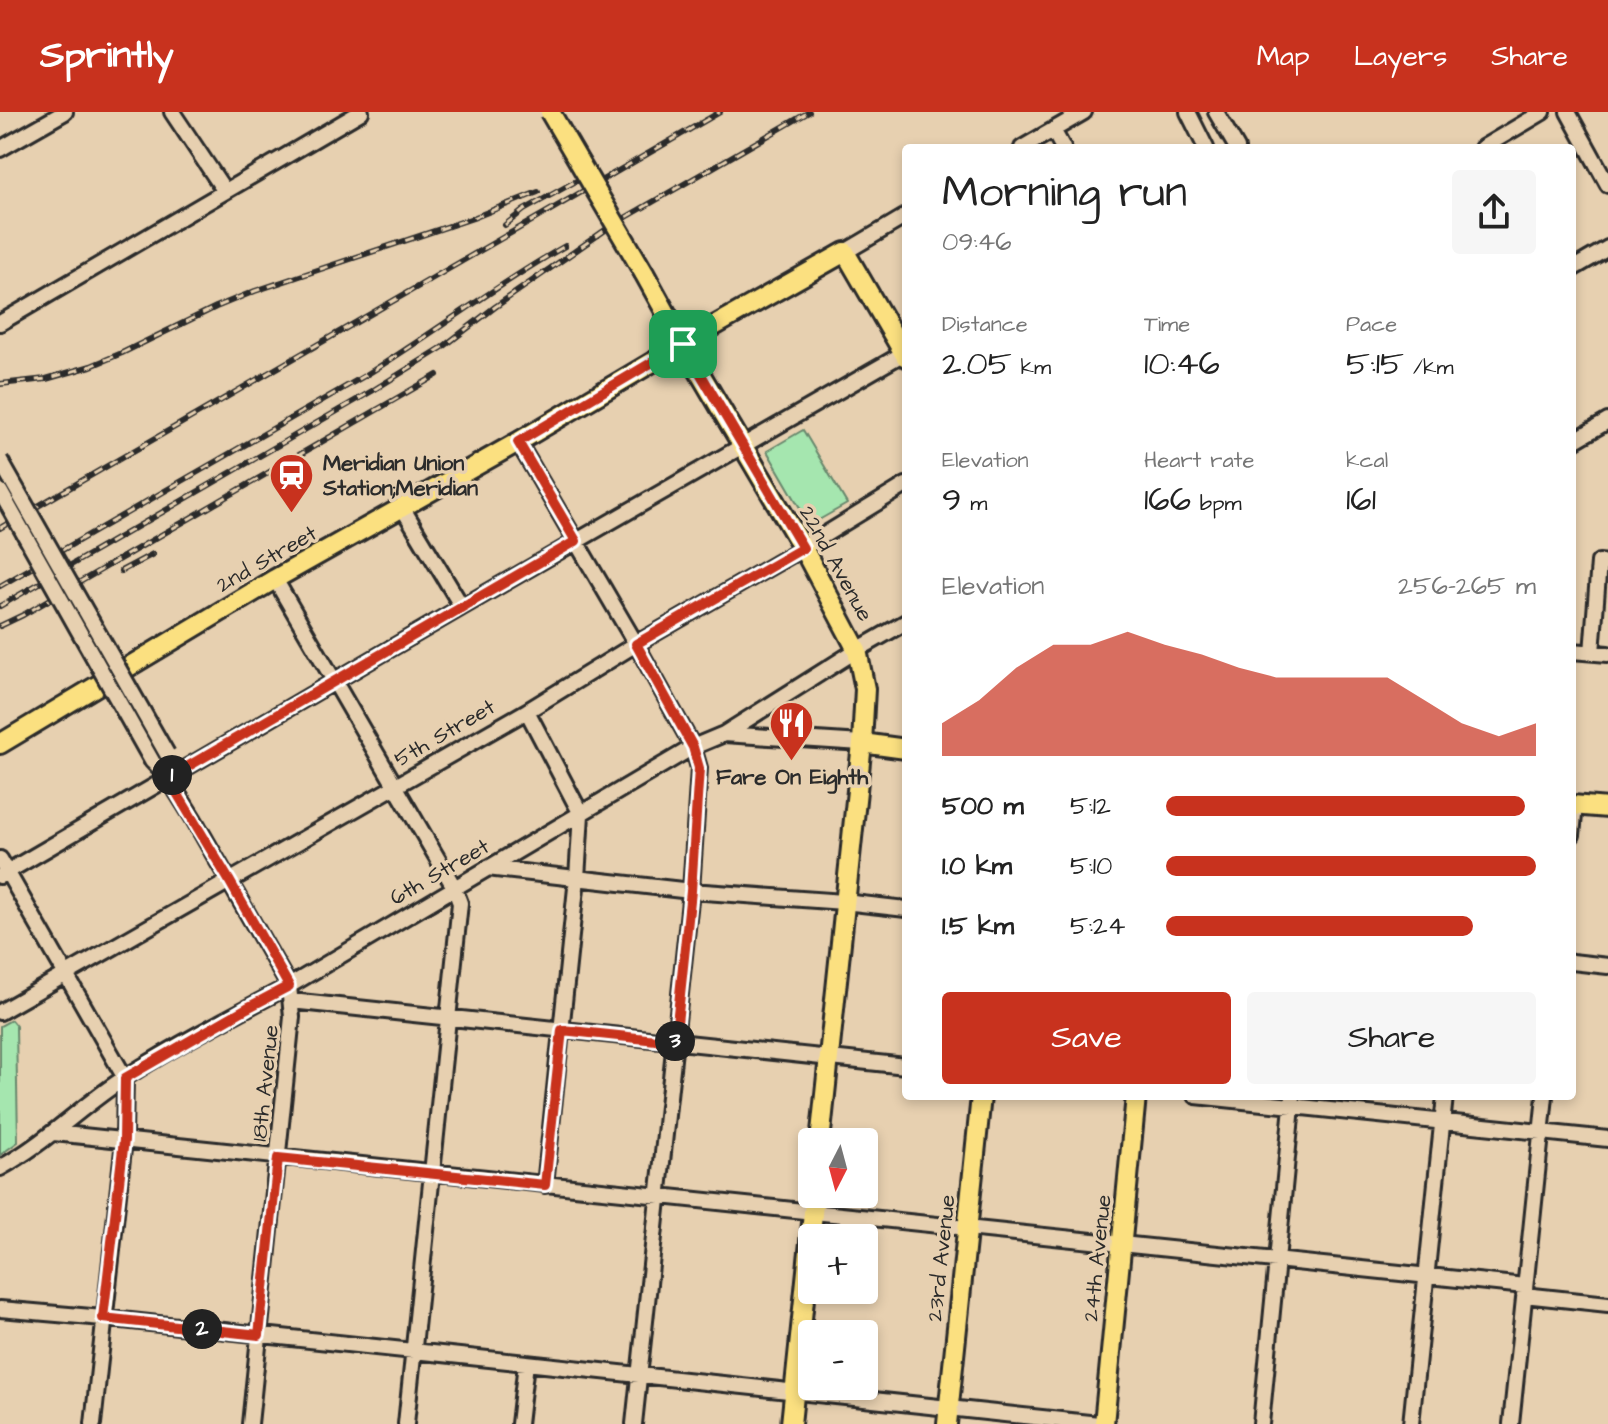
<!DOCTYPE html>
<meta charset="utf-8">
<style>
:root{--surface:#fff;--page:#f6f6f6;--text:#222;--muted:#767676;--accent:#c8321e}
body{margin:0;font-family:"Architects Daughter",sans-serif;background:var(--page);color:var(--text);height:100vh;display:flex;flex-direction:column;font-size:30px;white-space:nowrap}
*{box-sizing:border-box;margin:0}
p{font-size:26px;color:var(--muted)}
.icon{flex:none;width:44px;height:44px;fill:none;stroke:currentColor;stroke-width:2;stroke-linecap:round;stroke-linejoin:round}
.map{position:relative;flex:1;overflow:hidden}
.panel{position:absolute;left:902px;top:32px;width:674px;height:956px;display:flex;flex-direction:column;background:var(--surface);border-radius:8px;box-shadow:0 4px 12px #0003}
.panel>*{flex:none}
.needle{width:52px;rotate:186deg}
.controls{position:absolute;left:798px;top:1016px;display:grid;gap:16px}
.controls a{display:grid;place-items:center;width:80px;height:80px;border-radius:8px;background:var(--surface);box-shadow:0 4px 12px #0003;font-size:40px}
.pin{position:absolute;display:grid;place-items:center;width:68px;height:68px;color:#fff;margin:-34px;border-radius:16px;box-shadow:0 4px 12px #0006}
.km{position:absolute;width:40px;height:40px;margin:-20px;border-radius:50%;background:#222;color:#fff;font-size:22px;line-height:40px;text-align:center}
.round{display:grid;place-items:center;flex:none;width:84px;height:84px;border-radius:8px;background:var(--page)}
.head{display:flex;align-items:center;justify-content:space-between;height:136px;padding:0 40px}
h1{font-size:44px;font-weight:600;line-height:60px}
.metrics{display:grid;grid-template-columns:repeat(3,1fr);gap:12px;height:136px;padding:8px 40px}
.metrics div{display:grid;align-content:center}
.metrics b{font-size:34px;font-weight:600}
.metrics small{font-size:22px;font-weight:400}
.metrics p{font-size:22px}
.chart{height:224px;padding:16px 40px}
.chart p{display:flex;justify-content:space-between}
.chart svg{width:100%;height:144px;margin-top:8px;fill:var(--accent);opacity:.7}
.cta{display:flex;gap:16px;margin-top:auto;padding:16px 40px}
.cta a{flex:1;height:92px;border-radius:8px;background:var(--accent);color:#fff;font-size:32px;font-weight:600;line-height:92px;text-align:center}
.cta a+a{background:var(--page);color:var(--text)}
ul{padding:0 40px;list-style:none;font-size:26px}
li{display:grid;grid-template-columns:128px 96px 1fr;align-items:center;height:60px}
li i{height:20px;border-radius:10px;background:var(--accent)}
header{display:flex;align-items:center;gap:48px;box-sizing:border-box;height:112px;padding:0 40px;background:var(--accent);color:#fff}
header strong{font-size:38px}
nav{display:flex;gap:44px;margin-inline-start:auto;font-size:28px}
.map>svg:first-child{display:block}
.green{fill:#a5e6af;stroke:#68886d;stroke-width:2}
.lines{fill:none;stroke-linecap:round;stroke-linejoin:round}
.minor-casing{stroke:#2b2b2b;stroke-width:20}
.major-casing{stroke:#2b2b2b;stroke-width:24}
.minor{stroke:#e7d0b0;stroke-width:14}
.major{stroke:#fbe080;stroke-width:18}
.rail-casing{stroke:#2b2b2b;stroke-width:6}
.rail{stroke:#e7d0b0;stroke-width:3;stroke-dasharray:9;stroke-linecap:butt}
.minor-bridge-casing{stroke:#2b2b2b;stroke-width:20;stroke-linecap:butt}
.major-bridge-casing{stroke:#2b2b2b;stroke-width:24;stroke-linecap:butt}
.minor-bridge{stroke:#e7d0b0;stroke-width:14}
.major-bridge{stroke:#fbe080;stroke-width:18}
.route-casing{stroke:#fff;stroke-width:16}
.route{stroke:#c8321e;stroke-width:10}
.labels{text-anchor:middle;stroke-width:7;stroke-linejoin:round;paint-order:stroke}
.poi-label{font-size:22px;font-weight:bold;fill:#2b2b2b;stroke:#e7d0b0;text-anchor:start}
.street-label{font-size:22px;fill:#2b2b2b;stroke:#e7d0b0}
</style>
<header>
<strong>Sprintly</strong>
<nav><a>Map</a><a>Layers</a><a>Share</a></nav>
</header>
<div class="map">
<svg width="1608" height="1312" viewBox="0 0 1608 1312">
<rect width="100%" height="100%" fill="#e7d0b0"/>
<filter id="ink" filterUnits="userSpaceOnUse"><feTurbulence type="fractalNoise" baseFrequency=".0125" numOctaves="2"/><feDisplacementMap in="SourceGraphic" scale="16" xChannelSelector="R" yChannelSelector="G"/><feConvolveMatrix kernelMatrix="1 2 1 2 8 2 1 2 1" color-interpolation-filters="sRGB"/></filter>
<g filter="url(#ink)">
<path class="green" d="M 803,318 L 847,392 L 810,413 L 767,339 Z
M 11,908 L 16,914 L 18,1030 L 0,1043 L 0,914 Z"/>
<g class="lines">
<defs>
<path id="minor" d="M 172,0 L 224,78
M 1188,0 L 1206,36
M 1216,0 L 1237,36
M 1568,0 L 1608,73
M 1053,18 L 1063,36
M 1022,36 L 1084,0
M 1482,36 L 1543,0
M 0,37 L 65,0
M 845,140 L 906,104
M 1572,157 L 1608,136
M 0,211 L 361,0
M 518,330 L 636,532 L 693,635 L 699,656 L 691,779 L 634,1312
M 1572,330 L 1608,309
M 402,395 L 462,495
M 275,467 L 454,775 L 460,791 L 406,1312
M 1572,539 L 1608,542
M 1592,541 L 1599,450 L 1608,451
M 527,599 L 581,702 L 577,766 L 545,1073
M 724,622 L 862,631
M 152,649 L 168,666 L 193,706 L 289,874 L 292,905 L 250,1312
M 1572,723 L 1575,693
M 0,747 L 125,966 L 124,1028 L 93,1312
M 487,756 L 691,779 L 844,790 L 906,797
M 0,764 L 462,495 L 906,240
M 1572,850 L 1608,854
M 291,889 L 906,954
M 0,900 L 527,599 L 636,532 L 803,436 L 906,373
M 1196,984 L 1608,1027
M 54,1021 L 1525,1174
M 0,1056 C 46,1031 82,993 126,965 C 178,932 234,903 289,874 L 693,635 L 724,622 L 857,538 L 906,510
M 1524,1183 L 1608,1192
M 0,1197 L 103,1206 L 1099,1312
M 519,1312 L 526,1251
M 1261,1312 L 1293,984
M 1411,1312 L 1445,984
M 1511,1312 L 1545,984"/>
<path id="major" d="M 644,161 L 692,248 L 803,436 L 857,538 L 865,577 L 862,631 L 820,1030
M 862,631 L 906,637
M 0,632 L 275,467 L 518,330 L 700,222 L 845,140 L 906,245
M 1572,693 L 1608,696
M 791,1312 L 815,1082
M 947,1312 L 981,984
M 1104,1312 L 1136,984"/>
</defs>
<use href="#minor" class="minor-casing"/>
<use href="#major" class="major-casing"/>
<use href="#minor" class="minor"/>
<use href="#major" class="major"/>
<defs>
<path id="rail" d="M 505,113 L 524,98 L 587,63
M 0,272 L 46,267 L 91,254 L 122,241 L 216,195 L 255,179 L 473,106 L 538,80
M 0,416 L 720,0
M 121,459 L 153,442
M 0,474 L 366,263 C 433,222 496,173 565,134
M 0,494 L 372,279 L 443,235 L 495,195 L 611,114 L 809,0
M 0,514 L 23,503 L 437,263"/>
</defs>
<use href="#rail" class="rail-casing"/>
<use href="#rail" class="rail"/>
<defs>
<path id="minor-bridge" d="M 0,348 L 167,642
M 0,379 L 152,649"/>
<path id="major-bridge" d="M 550,0 L 644,161"/>
</defs>
<use href="#minor-bridge" class="minor-bridge-casing"/>
<use href="#major-bridge" class="major-bridge-casing"/>
<use href="#minor-bridge" class="minor-bridge"/>
<use href="#major-bridge" class="major-bridge"/>
</g>
</g>
<g class="lines" filter="url(#ink)">
<defs>
<path id="route" d="M 683,232 L 803,436 L 636,532 L 693,635 L 699,656 L 691,779 L 675,930 L 562,918 L 545,1073 L 278,1046 L 259,1223 L 103,1206 L 124,1028 L 125,966 L 247,896 L 289,874 L 229,768 L 168,666 L 576,429 L 518,330 Z"/>
</defs>
<use href="#route" class="route-casing"/>
<use href="#route" class="route"/>
</g>
<defs>
<symbol id="station-pin" viewBox="-11 -11 22 30"><path d="M0 17L-7.5 6A9.5 9.5 0 1 1 7.5 6Z" fill="#c8321e" stroke="#e7d0b0"/><path d="M-3-6H3Q5-6 5-4V2Q5 4 3 4L4.5 6H3L1.5 4h-3L-3 6H-4.5L-3 4Q-5 4-5 2V-4Q-5-6-3-6ZM-3.5-4v3h7v-3ZM-3.5 1v1.5H-2V1ZM2 1v1.5H3.5V1Z" fill="#fff"/></symbol>
<symbol id="restaurant-pin" viewBox="-11 -11 22 30"><path d="M0 17L-7.5 6A9.5 9.5 0 1 1 7.5 6Z" fill="#c8321e" stroke="#e7d0b0"/><path d="M-5-6h1v4h1v-4h1v4h1v-4h1v5L-1.5 .5V6h-2V.5L-5-1ZM5-6V6H3V1.5H1.5Q1.5-4 5-6Z" fill="#fff"/></symbol>
</defs>
<g fill-rule="evenodd">
<use href="#station-pin" x="266" y="338" width="51" height="69"/>
<use href="#restaurant-pin" x="766" y="586" width="51" height="69"/>
</g>
<g class="labels">
<g class="poi-label">
<text x="323" y="358">Meridian Union<tspan x="323" dy="25">Station;Meridian</tspan></text>
<text x="792" y="672" text-anchor="middle">Fare On Eighth</text>
</g>
<g class="street-label">
<text transform="translate(266 446) rotate(-30)" y="8">2nd Street</text>
<text transform="translate(837 451) rotate(61)" y="8">22nd Avenue</text>
<text transform="translate(444 620) rotate(-30)" y="8">5th Street</text>
<text transform="translate(439 759) rotate(-30)" y="8">6th Street</text>
<text transform="translate(264 971) rotate(-84)" y="8">18th Avenue</text>
<text transform="translate(940 1146) rotate(-84)" y="8">23rd Avenue</text>
<text transform="translate(1096 1146) rotate(-84)" y="8">24th Avenue</text>
</g>
</g>
</svg>
<div class="controls">
<a><svg class="needle" viewBox="-14 -14 28 28"><path d="M0-13l5 13h-10z" fill="#e53935"/><path d="M0 13l5-13h-10z" fill="#767676"/></svg></a>
<a>+</a>
<a>−</a>
</div>
<div class="pin" style="left:683px;top:232px;background:#1e9e55"><svg class="icon" aria-label="arrive" viewBox="0 0 24 24"><path d="M6 21V4h12l-3 4 3 4H6"/></svg></div>
<b class="km" style="left:172px;top:663px">1</b>
<b class="km" style="left:202px;top:1217px">2</b>
<b class="km" style="left:675px;top:929px">3</b>
<section class="panel">
<div class="head"><div><h1>Morning run</h1><p>09:46</p></div><a class="round"><svg class="icon" aria-label="share" viewBox="0 0 24 24"><path d="M12 15V3M7 8l5-5 5 5M5 13v7h14v-7"/></svg></a></div>
<div class="metrics">
<div><p>Distance</p><b>2.05<small> km</small></b></div>
<div><p>Time</p><b>10:46</b></div>
<div><p>Pace</p><b>5:15<small> /km</small></b></div>
</div>
<div class="metrics">
<div><p>Elevation</p><b>9<small> m</small></b></div>
<div><p>Heart rate</p><b>166<small> bpm</small></b></div>
<div><p>kcal</p><b>161</b></div>
</div>
<div class="chart"><p><span>Elevation</span>256–265 m</p>
<svg viewBox="0 0 160 44" preserveAspectRatio="none"><path d="M0 44V34L10 27L20 17L30 10L40 10L50 6L60 10L70 13L80 17L90 20L100 20L110 20L120 20L130 27L140 34L150 38L160 34V44z"/></svg>
</div>
<ul>
<li><b>500 m</b>5:12<i style="width:97%"></i></li>
<li><b>1.0 km</b>5:10<i style="width:100%"></i></li>
<li><b>1.5 km</b>5:24<i style="width:83%"></i></li>
</ul>
<div class="cta"><a>Save</a><a>Share</a></div>
</section>
</div>
